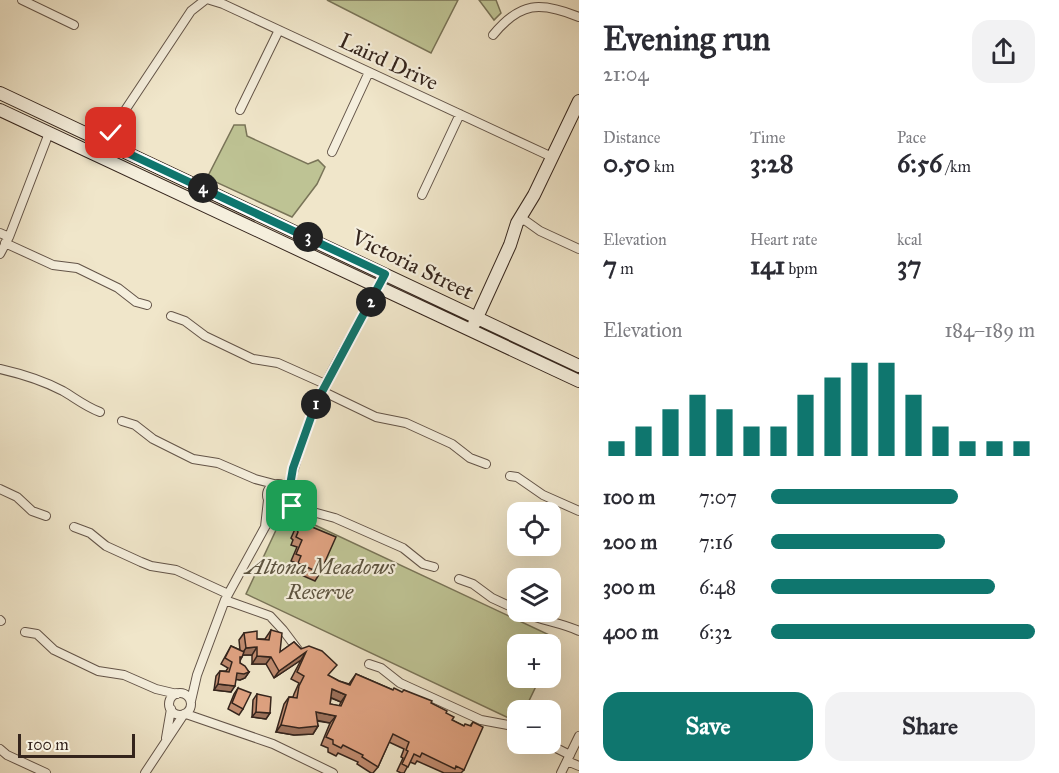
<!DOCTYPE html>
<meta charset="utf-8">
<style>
:root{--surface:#fff;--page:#f2f2f3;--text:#2b2b33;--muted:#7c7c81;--accent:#0f766e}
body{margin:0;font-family:"IM FELL Great Primer",serif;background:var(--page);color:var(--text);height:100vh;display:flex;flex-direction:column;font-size:22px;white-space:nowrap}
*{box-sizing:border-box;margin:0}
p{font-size:20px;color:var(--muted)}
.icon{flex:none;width:33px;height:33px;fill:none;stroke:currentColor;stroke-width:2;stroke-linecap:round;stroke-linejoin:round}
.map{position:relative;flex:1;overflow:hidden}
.drawer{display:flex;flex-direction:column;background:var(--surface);width:480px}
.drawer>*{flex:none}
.controls{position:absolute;left:507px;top:502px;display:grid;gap:12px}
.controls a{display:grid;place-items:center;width:54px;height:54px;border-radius:12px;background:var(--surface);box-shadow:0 6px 24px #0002;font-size:30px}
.scale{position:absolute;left:18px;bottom:15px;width:117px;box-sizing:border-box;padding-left:6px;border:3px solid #34241c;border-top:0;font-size:16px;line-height:21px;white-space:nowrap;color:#34241c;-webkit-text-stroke:4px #f5efdd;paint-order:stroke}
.pin{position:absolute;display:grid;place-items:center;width:51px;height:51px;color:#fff;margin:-26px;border-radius:12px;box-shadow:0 3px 9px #0006}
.km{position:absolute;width:30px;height:30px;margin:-15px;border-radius:50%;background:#222;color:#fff;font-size:16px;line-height:30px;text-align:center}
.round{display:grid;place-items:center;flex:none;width:63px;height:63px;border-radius:18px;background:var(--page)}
.summary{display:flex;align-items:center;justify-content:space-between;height:102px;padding:0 24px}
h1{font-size:33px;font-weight:800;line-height:45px}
.metrics{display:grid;grid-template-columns:repeat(3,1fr);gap:9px;height:102px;padding:6px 24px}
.metrics div{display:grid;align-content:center}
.metrics b{font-size:26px;font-weight:800}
.metrics small{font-size:16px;font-weight:400}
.metrics p{font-size:16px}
.chart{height:168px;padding:12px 24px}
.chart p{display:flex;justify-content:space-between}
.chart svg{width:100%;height:108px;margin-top:6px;stroke:var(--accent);stroke-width:6}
.action{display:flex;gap:12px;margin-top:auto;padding:12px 24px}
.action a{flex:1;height:69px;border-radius:18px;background:var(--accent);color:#fff;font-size:24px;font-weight:800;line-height:69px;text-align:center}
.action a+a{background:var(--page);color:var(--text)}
ul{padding:0 24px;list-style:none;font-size:20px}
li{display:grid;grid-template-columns:96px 72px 1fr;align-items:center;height:45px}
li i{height:15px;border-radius:8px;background:var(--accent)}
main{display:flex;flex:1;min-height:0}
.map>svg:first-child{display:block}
.green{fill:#bec394;stroke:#797458;stroke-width:1.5}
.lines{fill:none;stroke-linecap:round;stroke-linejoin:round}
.street-casing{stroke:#635448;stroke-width:10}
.secondary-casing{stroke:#34241c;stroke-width:14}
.street{stroke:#f5efdd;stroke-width:8}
.secondary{stroke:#f5efdd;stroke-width:12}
.wall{fill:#c08b6f;stroke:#34241c;stroke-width:1.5;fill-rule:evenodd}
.shaded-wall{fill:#9c715a;stroke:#34241c;stroke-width:1.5}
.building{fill:#dfa281;stroke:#34241c;stroke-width:1.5;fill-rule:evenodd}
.route-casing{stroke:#fff;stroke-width:12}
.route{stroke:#0f766e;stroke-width:8}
.labels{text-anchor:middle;stroke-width:4.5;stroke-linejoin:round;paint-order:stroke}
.street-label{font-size:22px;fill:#34241c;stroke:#f5efdd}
.park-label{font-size:22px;font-style:italic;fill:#5d5440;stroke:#f5efdd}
</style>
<main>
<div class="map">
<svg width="579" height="773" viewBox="0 0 579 773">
<rect width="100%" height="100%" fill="#f0e6ca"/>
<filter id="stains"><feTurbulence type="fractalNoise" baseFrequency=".00333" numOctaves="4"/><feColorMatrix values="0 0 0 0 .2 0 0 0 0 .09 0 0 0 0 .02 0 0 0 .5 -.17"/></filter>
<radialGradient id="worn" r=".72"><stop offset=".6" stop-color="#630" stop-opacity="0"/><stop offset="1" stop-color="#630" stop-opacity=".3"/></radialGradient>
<path class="green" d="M 327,0 L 458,0 L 431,53 Z
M 479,0 L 496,0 L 501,13 L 494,20 Z
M 234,125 L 245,125 L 247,136 L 308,164 L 318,160 L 325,167 L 317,184 L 292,217 L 207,178 Z
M 285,511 L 558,639 L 551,655 L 550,645 L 518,645 L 518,678 L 540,678 L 524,711 L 518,711 L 517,722 L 246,594 Z"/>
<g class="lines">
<defs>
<path id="street" d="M 22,0 L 74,25
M 210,0 L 223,4 L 552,157
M 493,35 C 520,2 540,1 579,17
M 240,110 L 279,30
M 104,142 L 191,11 L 205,0
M 332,152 L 369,72
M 422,195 L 460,114
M 519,220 L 526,221 L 540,231 L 579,249
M 0,233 L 9,237
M 5,243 L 53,265 L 77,268 L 118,288 L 136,302 L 147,305
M 0,254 L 9,237 L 49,133
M 171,316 L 185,321 L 205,336 L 253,359 L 278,363 L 325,384
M 0,369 C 22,374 42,380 63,391 C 75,398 86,407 100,412
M 322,391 L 376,417 L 406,423 L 452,444 L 470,458 L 486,464
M 122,421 L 135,425 L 153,439 L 193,459 L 218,463 L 255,479 L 274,484
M 510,476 L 517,477 L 543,495 L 579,511
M267 495a11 11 0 1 1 22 0a11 11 0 1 1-22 0Z
M 0,489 L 17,497 L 32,511 L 46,516
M 288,491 C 298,452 310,413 329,377 C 344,347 363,318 378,287
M 283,504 L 335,518 L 403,548 L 423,564 L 434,567
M 74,527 L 90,533 L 106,546 L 141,562 L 151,566 L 176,570 L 228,594
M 265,527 L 268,500
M 459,579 L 473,584 L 492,598 L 518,610
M 225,600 L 270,616 L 283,630 L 298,650
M 522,612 C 541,621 560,622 579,631
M 0,620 L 1,621
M 25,632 L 37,634 L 54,650 L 98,671 L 124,675 L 156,689 L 177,694
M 369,664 L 381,668 L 400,683 L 481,720 L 508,725 L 518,730
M169 704a11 11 0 1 1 22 0a11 11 0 1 1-22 0Z
M 191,701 L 197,675 L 225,600 L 265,527 L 280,505
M 186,714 L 273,744 L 333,773
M 166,738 L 171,709
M 548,744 L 570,755
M 0,749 L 7,755 L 46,773
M 567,761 L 579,766
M 145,773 L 184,714
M 561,773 L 579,736"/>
<path id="secondary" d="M 0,93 L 579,366
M 0,110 L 579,381
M 474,324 L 510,245 L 517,223 L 534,195 L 579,101"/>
</defs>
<use href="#street" class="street-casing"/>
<use href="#secondary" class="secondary-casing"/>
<use href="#street" class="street"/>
<use href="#secondary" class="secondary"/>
</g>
<path class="wall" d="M 300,522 L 320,573 L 315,581 L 292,571 L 296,563 L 291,561 L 297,547 L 291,545 L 293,540 L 291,538 L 295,529 Z
M 271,630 L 280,652 L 294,642 L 329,676 L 339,681 L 349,684 L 356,674 L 393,690 L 431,703 L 446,713 L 452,720 L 464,726 L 470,726 L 473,722 L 464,770 L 461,773 L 444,773 L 417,761 L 415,764 L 410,762 L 404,773 L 401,773 L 397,771 L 403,758 L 401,757 L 404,749 L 389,742 L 378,767 L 373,773 L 371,773 L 357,764 L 358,762 L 338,753 L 336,756 L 328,752 L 328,748 L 321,745 L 330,723 L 317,721 L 318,726 L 313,734 L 294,735 L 276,732 L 284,704 L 289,697 L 293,697 L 294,694 L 299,683 L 291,679 L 301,660 L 274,678 L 266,664 L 252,664 L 252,655 L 243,655 L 240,661 L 240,663 L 249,672 L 245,678 L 240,680 L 236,679 L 231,692 L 214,690 L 216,676 L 220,671 L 226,671 L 228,668 L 221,664 L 231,646 L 240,650 L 239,640 L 244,633 L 257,639 L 265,639 ZM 331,698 L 341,702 L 339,706 L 330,704 Z
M 238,688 L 243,709 L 239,715 L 228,709 L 234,694 Z
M 257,694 L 270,713 L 266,719 L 252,717 L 253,700 Z"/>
<path class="shaded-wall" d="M 257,647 L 252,655 L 241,655 L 246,648 Z
M 306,652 L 301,660 L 274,678 L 279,671 Z
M 257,656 L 271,657 L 266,664 L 252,664 Z
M 249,672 L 245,678 L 240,680 L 233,679 L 237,673 Z
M 218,684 L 235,686 L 231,692 L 214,690 Z
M 332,689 L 346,695 L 341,702 L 327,696 Z
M 256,712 L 270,713 L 266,719 L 252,717 Z
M 316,712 L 336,716 L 330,723 L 311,719 Z
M 281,725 L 318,726 L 313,734 L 294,735 L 276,732 Z"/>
<path class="building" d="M 300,522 L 336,537 L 320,573 L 298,563 L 301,556 L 296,554 L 302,540 L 296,537 L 298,532 L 297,530 Z
M 271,630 L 282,633 L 280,652 L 294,642 L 301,649 L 309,646 L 322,651 L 337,665 L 328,675 L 339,681 L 350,685 L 356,674 L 393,690 L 394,688 L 402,692 L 404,690 L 432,701 L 431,703 L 447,711 L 446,713 L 454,717 L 452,720 L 464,726 L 465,724 L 471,726 L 473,722 L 483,727 L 464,770 L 456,766 L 455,769 L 422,753 L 420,757 L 414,754 L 408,767 L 402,764 L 408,751 L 406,750 L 409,742 L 393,734 L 378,767 L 362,757 L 363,755 L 343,745 L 341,748 L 333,744 L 333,740 L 326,737 L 336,716 L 316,712 L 318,726 L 299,728 L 281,725 L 289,697 L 297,698 L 299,686 L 304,676 L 297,672 L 306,652 L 279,671 L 271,657 L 257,656 L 257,647 L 246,648 L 244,633 L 257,631 L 257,639 L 269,640 ZM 332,689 L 346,695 L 341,706 L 330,704 Z
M 231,646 L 244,652 L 242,657 L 240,657 L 240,663 L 245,666 L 249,672 L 244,674 L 237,673 L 235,686 L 218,684 L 220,671 L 229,672 L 232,662 L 225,658 Z
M 238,688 L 251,693 L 243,709 L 232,703 Z
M 257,694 L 271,697 L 270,713 L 256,712 Z"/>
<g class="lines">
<defs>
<path id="route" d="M 111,133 L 104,142 L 385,274 L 316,403 L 293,468 L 288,497 L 283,504 L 292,506"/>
</defs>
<use href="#route" class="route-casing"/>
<use href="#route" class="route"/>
</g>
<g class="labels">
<g class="street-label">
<text transform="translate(389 61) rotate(25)" y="8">Laird Drive</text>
<text transform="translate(413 264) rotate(26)" y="8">Victoria Street</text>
</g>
<g class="park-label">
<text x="320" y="574">Altona Meadows<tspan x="320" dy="25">Reserve</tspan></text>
</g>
</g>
<rect width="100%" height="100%" filter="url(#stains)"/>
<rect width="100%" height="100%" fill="url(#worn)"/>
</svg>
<div class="controls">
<a><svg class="icon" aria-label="locate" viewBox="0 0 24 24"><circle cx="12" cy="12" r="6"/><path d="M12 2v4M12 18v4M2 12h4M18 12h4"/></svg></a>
<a><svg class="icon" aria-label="layers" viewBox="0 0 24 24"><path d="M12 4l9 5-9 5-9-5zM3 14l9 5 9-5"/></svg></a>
<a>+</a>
<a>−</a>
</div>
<div class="scale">100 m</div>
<div class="pin" style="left:292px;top:506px;background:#1e9e55"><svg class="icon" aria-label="arrive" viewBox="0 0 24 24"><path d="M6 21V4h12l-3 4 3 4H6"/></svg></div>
<div class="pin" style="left:111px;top:133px;background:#d93025"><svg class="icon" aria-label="check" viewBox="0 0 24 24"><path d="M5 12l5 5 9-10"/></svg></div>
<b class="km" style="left:316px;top:404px">1</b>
<b class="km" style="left:371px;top:302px">2</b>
<b class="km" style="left:308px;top:237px">3</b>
<b class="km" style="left:203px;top:188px">4</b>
</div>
<section class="drawer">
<div class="summary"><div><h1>Evening run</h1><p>21:04</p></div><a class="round"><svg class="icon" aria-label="share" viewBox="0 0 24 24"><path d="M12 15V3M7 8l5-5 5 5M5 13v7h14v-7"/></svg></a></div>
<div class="metrics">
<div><p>Distance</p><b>0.50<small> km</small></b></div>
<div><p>Time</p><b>3:28</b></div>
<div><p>Pace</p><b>6:56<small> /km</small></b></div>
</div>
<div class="metrics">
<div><p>Elevation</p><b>7<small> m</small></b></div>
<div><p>Heart rate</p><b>141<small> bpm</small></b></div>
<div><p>kcal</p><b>37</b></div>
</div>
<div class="chart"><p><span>Elevation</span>184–189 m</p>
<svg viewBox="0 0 160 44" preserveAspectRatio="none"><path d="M5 44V38M15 44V32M25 44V25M35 44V19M45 44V25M55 44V32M65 44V32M75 44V19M85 44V12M95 44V6M105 44V6M115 44V19M125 44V32M135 44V38M145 44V38M155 44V38"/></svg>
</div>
<ul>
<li><b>100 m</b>7:07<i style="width:71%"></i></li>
<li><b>200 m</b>7:16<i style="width:66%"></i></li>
<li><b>300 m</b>6:48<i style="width:85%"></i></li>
<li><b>400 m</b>6:32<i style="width:100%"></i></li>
</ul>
<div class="action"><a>Save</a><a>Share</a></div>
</section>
</main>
